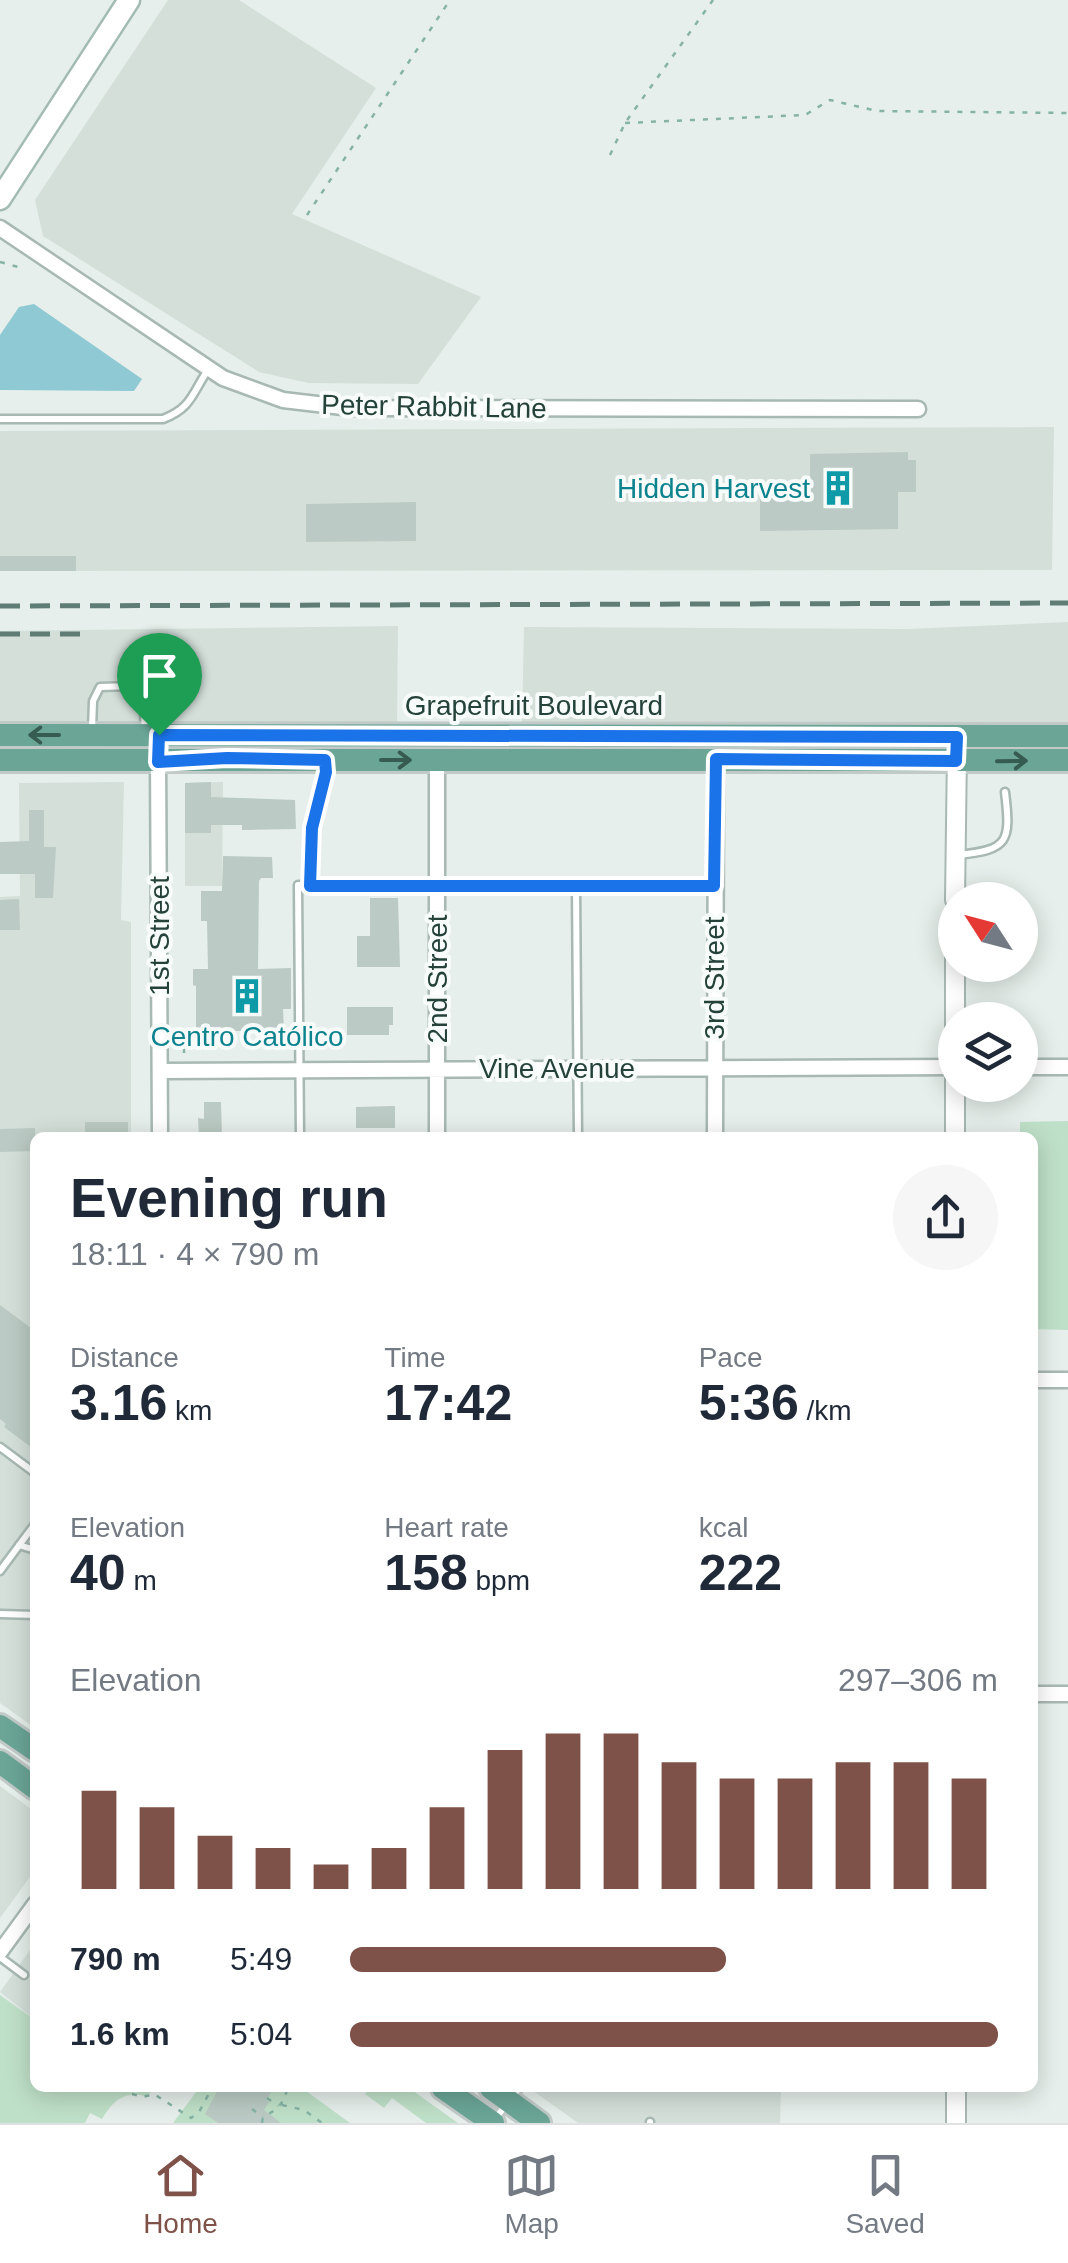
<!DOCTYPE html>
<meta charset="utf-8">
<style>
:root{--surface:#fff;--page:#f6f6f7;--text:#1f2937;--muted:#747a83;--line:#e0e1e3;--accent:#7f5249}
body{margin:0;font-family:Helvetica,sans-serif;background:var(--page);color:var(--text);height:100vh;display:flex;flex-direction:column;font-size:38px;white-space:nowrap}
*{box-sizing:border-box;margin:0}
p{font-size:32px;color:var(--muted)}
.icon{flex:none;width:55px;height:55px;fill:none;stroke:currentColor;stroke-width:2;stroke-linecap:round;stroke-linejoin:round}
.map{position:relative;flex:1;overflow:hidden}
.side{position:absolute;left:30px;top:1132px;width:1008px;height:960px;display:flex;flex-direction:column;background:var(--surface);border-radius:15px;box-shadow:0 5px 25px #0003}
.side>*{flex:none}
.needle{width:65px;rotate:306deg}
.tools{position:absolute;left:938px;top:882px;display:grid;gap:20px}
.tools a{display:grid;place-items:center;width:100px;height:100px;border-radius:50%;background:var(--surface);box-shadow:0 5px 25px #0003;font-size:50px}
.pin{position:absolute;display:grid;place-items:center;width:85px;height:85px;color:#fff;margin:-102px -42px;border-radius:50% 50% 50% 0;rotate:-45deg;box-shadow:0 0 10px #0007}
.pin .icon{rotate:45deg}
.round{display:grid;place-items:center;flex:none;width:105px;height:105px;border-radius:52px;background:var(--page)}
.overview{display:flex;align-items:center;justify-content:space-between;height:170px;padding:0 40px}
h1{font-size:55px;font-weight:700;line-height:75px}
.figures{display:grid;grid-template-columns:repeat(3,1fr);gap:15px;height:170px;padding:10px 40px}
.figures div{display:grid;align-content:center}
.figures b{font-size:50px;font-weight:700}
.figures small{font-size:28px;font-weight:400}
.figures p{font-size:28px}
.chart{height:280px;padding:20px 40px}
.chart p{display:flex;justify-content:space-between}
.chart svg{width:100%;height:180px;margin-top:10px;stroke:var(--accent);stroke-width:6}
ul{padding:0 40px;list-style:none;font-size:32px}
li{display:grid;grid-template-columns:160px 120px 1fr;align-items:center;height:75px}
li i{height:25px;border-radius:12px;background:var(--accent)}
.tabs{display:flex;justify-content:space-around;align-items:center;height:140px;border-top:2px solid var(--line);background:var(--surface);font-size:28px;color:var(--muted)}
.tabs a{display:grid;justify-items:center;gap:5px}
.tabs .selected{color:var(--accent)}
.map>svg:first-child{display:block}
.built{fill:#d4dfda}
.green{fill:#bfe0c8}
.water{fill:#8ec9d4}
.building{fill:#bbcac4}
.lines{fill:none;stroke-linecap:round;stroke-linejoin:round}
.service-casing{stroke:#a8b8b2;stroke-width:11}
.minor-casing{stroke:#a8b8b2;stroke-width:19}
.tertiary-casing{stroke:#a8b8b2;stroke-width:22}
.secondary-casing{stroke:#a4bbb3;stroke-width:25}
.primary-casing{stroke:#c2cac8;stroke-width:28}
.path{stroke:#86b3a5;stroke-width:2.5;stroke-dasharray:5 8;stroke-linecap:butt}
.service{stroke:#fff;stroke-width:6}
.minor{stroke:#fff;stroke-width:14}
.tertiary{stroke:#fff;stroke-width:18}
.secondary{stroke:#fff;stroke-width:20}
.primary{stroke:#6aa596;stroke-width:22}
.rail{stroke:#5f7d75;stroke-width:5;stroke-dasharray:20 10;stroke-linecap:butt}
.oneway{stroke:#365b51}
.route-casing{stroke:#fff;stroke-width:20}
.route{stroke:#1a73e8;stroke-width:12}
.labels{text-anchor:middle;stroke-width:8;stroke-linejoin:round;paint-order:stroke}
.street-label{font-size:28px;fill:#24423a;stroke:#f7fbf9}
.culture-label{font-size:28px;fill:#0d838f;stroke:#f7fbf9;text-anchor:end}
</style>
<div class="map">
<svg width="1068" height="2123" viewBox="0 0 1068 2123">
<rect width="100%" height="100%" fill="#e6efeb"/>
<path class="built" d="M 168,0 L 239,0 L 376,88 L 292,214 L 481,297 L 418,384 L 308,383 L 259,372 L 43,236 L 35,200 Z
M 1054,427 L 1052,570 L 0,571 L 0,431 Z
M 1068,622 L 1068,723 L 910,727 L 522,726 L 524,627 L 907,629 Z
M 398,626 L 397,727 L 0,722 L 0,631 Z
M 124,782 L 121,920 L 131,922 L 131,1137 L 35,1138 L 35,1728 L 0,1703 L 0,897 L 20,896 L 19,783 Z
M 223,782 L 222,886 L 185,886 L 185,783 Z
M 0,1786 L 35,1812 L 35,1870 L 0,1918 Z
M 35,1943 L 35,2020 L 0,1992 Z
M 529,2088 L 781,2088 L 780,2123 L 578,2123 Z"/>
<path class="green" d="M 1068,1121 L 1068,1330 L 1033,1329 L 1032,1138 L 1020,1137 L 1020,1122 Z
M 0,1995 L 35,2020 L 35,2088 L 128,2088 L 136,2093 L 140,2088 L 154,2090 L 145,2096 C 123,2091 113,2101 102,2119 L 90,2113 L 85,2123 L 0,2123 Z
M 199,2088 L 302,2088 L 350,2123 L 173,2123 Z
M 370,2088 L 409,2088 L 458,2123 L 426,2123 L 392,2098 L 384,2108 L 365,2094 Z"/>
<path class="water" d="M 34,304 L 142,379 L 134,391 L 0,390 L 0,335 L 19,307 Z"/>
<path class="building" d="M 908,452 L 908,460 L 916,460 L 916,492 L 898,492 L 898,529 L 760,531 L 760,484 L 810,483 L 810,454 Z
M 416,502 L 416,541 L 306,542 L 306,504 Z
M 0,556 L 76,556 L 76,571 L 0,571 Z
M 211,782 L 211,797 L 295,800 L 296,829 L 242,830 L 242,825 L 211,825 L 211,833 L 185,833 L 185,783 Z
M 29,810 L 44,810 L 44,847 L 56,847 L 53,898 L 35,898 L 35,874 L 0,874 L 0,842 L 29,841 Z
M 223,856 L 272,857 L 273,878 L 261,878 L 259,881 L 258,969 L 291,968 L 291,1009 L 283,1009 L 284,1031 L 196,1031 L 196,986 L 193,985 L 193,969 L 208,969 L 207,921 L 201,921 L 201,891 L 222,891 Z
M 370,898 L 398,898 L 400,967 L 357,967 L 357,936 L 370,936 Z
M 19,899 L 20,930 L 0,930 L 0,900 Z
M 347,1007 L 393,1007 L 393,1025 L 389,1025 L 389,1035 L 347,1035 Z
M 204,1102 L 221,1102 L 222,1138 L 199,1138 L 198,1118 L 204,1119 Z
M 395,1106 L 395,1128 L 356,1128 L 356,1107 Z
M 85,1122 L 128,1122 L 128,1138 L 85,1138 Z
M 35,1128 L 35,1151 L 0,1152 L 0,1129 Z
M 0,1305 L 35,1331 L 35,1450 L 4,1427 L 6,1424 L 0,1419 Z
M 219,2088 L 274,2088 L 266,2100 L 269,2102 L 264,2110 L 281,2123 L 218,2123 L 205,2114 Z"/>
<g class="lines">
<defs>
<path id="service" d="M 0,419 L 163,419 C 192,408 192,393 208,370
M 92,729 L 93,701 L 100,687 L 131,686 L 143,694 L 145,732
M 957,855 C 1009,850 1011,842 1005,792
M 310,885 L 312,829 L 325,763
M 576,886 L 578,1138
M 300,1138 L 298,885 L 713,886
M 0,1447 L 35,1473
M 19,1545 L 35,1550
M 0,1571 L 35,1524
M 0,1614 L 35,1615
M 0,1957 L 24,1975
M 495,2119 L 519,2088
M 650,2123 L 650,2122"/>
<path id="minor" d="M 0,228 L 223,378 L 283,400 L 351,408 L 918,409
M 158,756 L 160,1138
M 437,760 L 437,1138
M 1020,1067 L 1068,1067
M 160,1071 L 955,1067
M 715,1138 L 716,759
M 1032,1380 L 1068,1380
M 1032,1694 L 1068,1694
M 0,1952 L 35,1904"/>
<path id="tertiary" d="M 955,900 L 957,751
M 955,1138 L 955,957
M 956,2088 L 956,2123"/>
<path id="secondary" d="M 0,199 L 129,0"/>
<path id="primary" d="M 0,735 L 1068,736
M 0,760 L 1068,760
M 0,1726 L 35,1750
M 0,1762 L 35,1788
M 443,2088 L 493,2123
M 491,2088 L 539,2123"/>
</defs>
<use href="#service" class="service-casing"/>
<use href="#minor" class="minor-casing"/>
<use href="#tertiary" class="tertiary-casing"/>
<use href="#secondary" class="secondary-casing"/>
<use href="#primary" class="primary-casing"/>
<path class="path" d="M 625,123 L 805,115 L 830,100 L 877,111 L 1068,113
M 610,155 L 625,123 L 713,0
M 307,215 L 450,0
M 0,262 L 22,268
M 184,1053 L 184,1044
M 222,2088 L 229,2093
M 132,2094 L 143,2097 L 154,2094 L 191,2118 L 199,2112 L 212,2088
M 267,2098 L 278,2106
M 282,2105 L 304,2110 L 322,2123
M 252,2109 L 263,2117
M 262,2123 L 263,2117 C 277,2110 285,2103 287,2088"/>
<use href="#service" class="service"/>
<use href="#minor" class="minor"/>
<use href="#tertiary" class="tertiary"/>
<use href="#secondary" class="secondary"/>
<use href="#primary" class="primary"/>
<path class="rail" d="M 0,606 L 1068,603
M 0,634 L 86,634"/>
</g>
<defs><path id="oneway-shaft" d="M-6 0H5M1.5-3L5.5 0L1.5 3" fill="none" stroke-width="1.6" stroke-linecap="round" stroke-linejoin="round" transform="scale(2.5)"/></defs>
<g class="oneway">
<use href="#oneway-shaft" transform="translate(44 735) rotate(-180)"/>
<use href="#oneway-shaft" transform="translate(396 760)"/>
<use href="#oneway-shaft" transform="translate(1012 761) rotate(-1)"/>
</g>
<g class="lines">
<defs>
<path id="route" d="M 159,735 L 957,737 L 956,761 L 716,759 L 714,886 L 310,886 L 312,828 L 326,772 L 325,760 L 227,758 L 158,762 Z"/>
</defs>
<use href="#route" class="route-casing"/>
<use href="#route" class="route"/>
</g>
<defs>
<symbol id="building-bare" viewBox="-9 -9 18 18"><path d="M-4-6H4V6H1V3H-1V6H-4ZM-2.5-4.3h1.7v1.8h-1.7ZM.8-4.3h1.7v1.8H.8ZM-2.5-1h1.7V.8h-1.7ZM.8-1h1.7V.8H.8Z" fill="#0f9aa8" stroke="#f7fbf9" stroke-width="2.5" paint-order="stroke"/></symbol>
</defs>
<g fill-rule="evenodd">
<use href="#building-bare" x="813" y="463" width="50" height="50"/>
<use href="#building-bare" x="222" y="971" width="50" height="50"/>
</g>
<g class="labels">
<g class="street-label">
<text transform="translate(434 406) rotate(1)" y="10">Peter Rabbit Lane</text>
<text x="534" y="715">Grapefruit Boulevard</text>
<text transform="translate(159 936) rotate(-90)" y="10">1st Street</text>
<text transform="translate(714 978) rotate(-90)" y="10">3rd Street</text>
<text transform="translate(437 979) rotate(-90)" y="10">2nd Street</text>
<text x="557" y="1078">Vine Avenue</text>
</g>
<g class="culture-label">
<text x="810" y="498">Hidden Harvest</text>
<text x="247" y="1046" text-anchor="middle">Centro Católico</text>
</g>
</g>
</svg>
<div class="tools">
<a><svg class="needle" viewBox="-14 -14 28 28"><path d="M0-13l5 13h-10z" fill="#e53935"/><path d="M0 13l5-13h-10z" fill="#747a83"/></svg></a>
<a><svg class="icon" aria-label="layers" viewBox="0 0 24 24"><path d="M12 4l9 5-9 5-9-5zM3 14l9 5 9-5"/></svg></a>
</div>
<div class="pin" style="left:159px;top:735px;background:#1e9e55"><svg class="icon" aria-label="arrive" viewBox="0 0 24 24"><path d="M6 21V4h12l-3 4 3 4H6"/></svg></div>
<section class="side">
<div class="overview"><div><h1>Evening run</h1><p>18:11 · 4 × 790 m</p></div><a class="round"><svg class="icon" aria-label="share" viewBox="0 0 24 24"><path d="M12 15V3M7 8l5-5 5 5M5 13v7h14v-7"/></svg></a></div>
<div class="figures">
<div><p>Distance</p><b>3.16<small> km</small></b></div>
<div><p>Time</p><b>17:42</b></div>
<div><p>Pace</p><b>5:36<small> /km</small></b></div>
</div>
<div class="figures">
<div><p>Elevation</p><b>40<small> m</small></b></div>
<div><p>Heart rate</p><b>158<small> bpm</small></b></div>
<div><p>kcal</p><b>222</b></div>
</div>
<div class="chart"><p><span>Elevation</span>297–306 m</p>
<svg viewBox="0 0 160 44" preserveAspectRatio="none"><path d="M5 44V20M15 44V24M25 44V31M35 44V34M45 44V38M55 44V34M65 44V24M75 44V10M85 44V6M95 44V6M105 44V13M115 44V17M125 44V17M135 44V13M145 44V13M155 44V17"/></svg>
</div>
<ul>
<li><b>790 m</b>5:49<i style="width:58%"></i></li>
<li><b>1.6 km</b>5:04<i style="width:100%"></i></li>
</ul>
</section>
</div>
<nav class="tabs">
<a class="selected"><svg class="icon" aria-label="home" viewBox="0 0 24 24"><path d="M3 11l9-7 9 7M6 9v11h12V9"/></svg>Home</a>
<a><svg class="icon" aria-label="map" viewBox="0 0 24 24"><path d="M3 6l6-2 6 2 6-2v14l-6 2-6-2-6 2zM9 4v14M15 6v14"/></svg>Map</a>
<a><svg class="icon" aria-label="saved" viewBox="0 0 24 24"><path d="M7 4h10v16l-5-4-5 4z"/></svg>Saved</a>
</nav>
